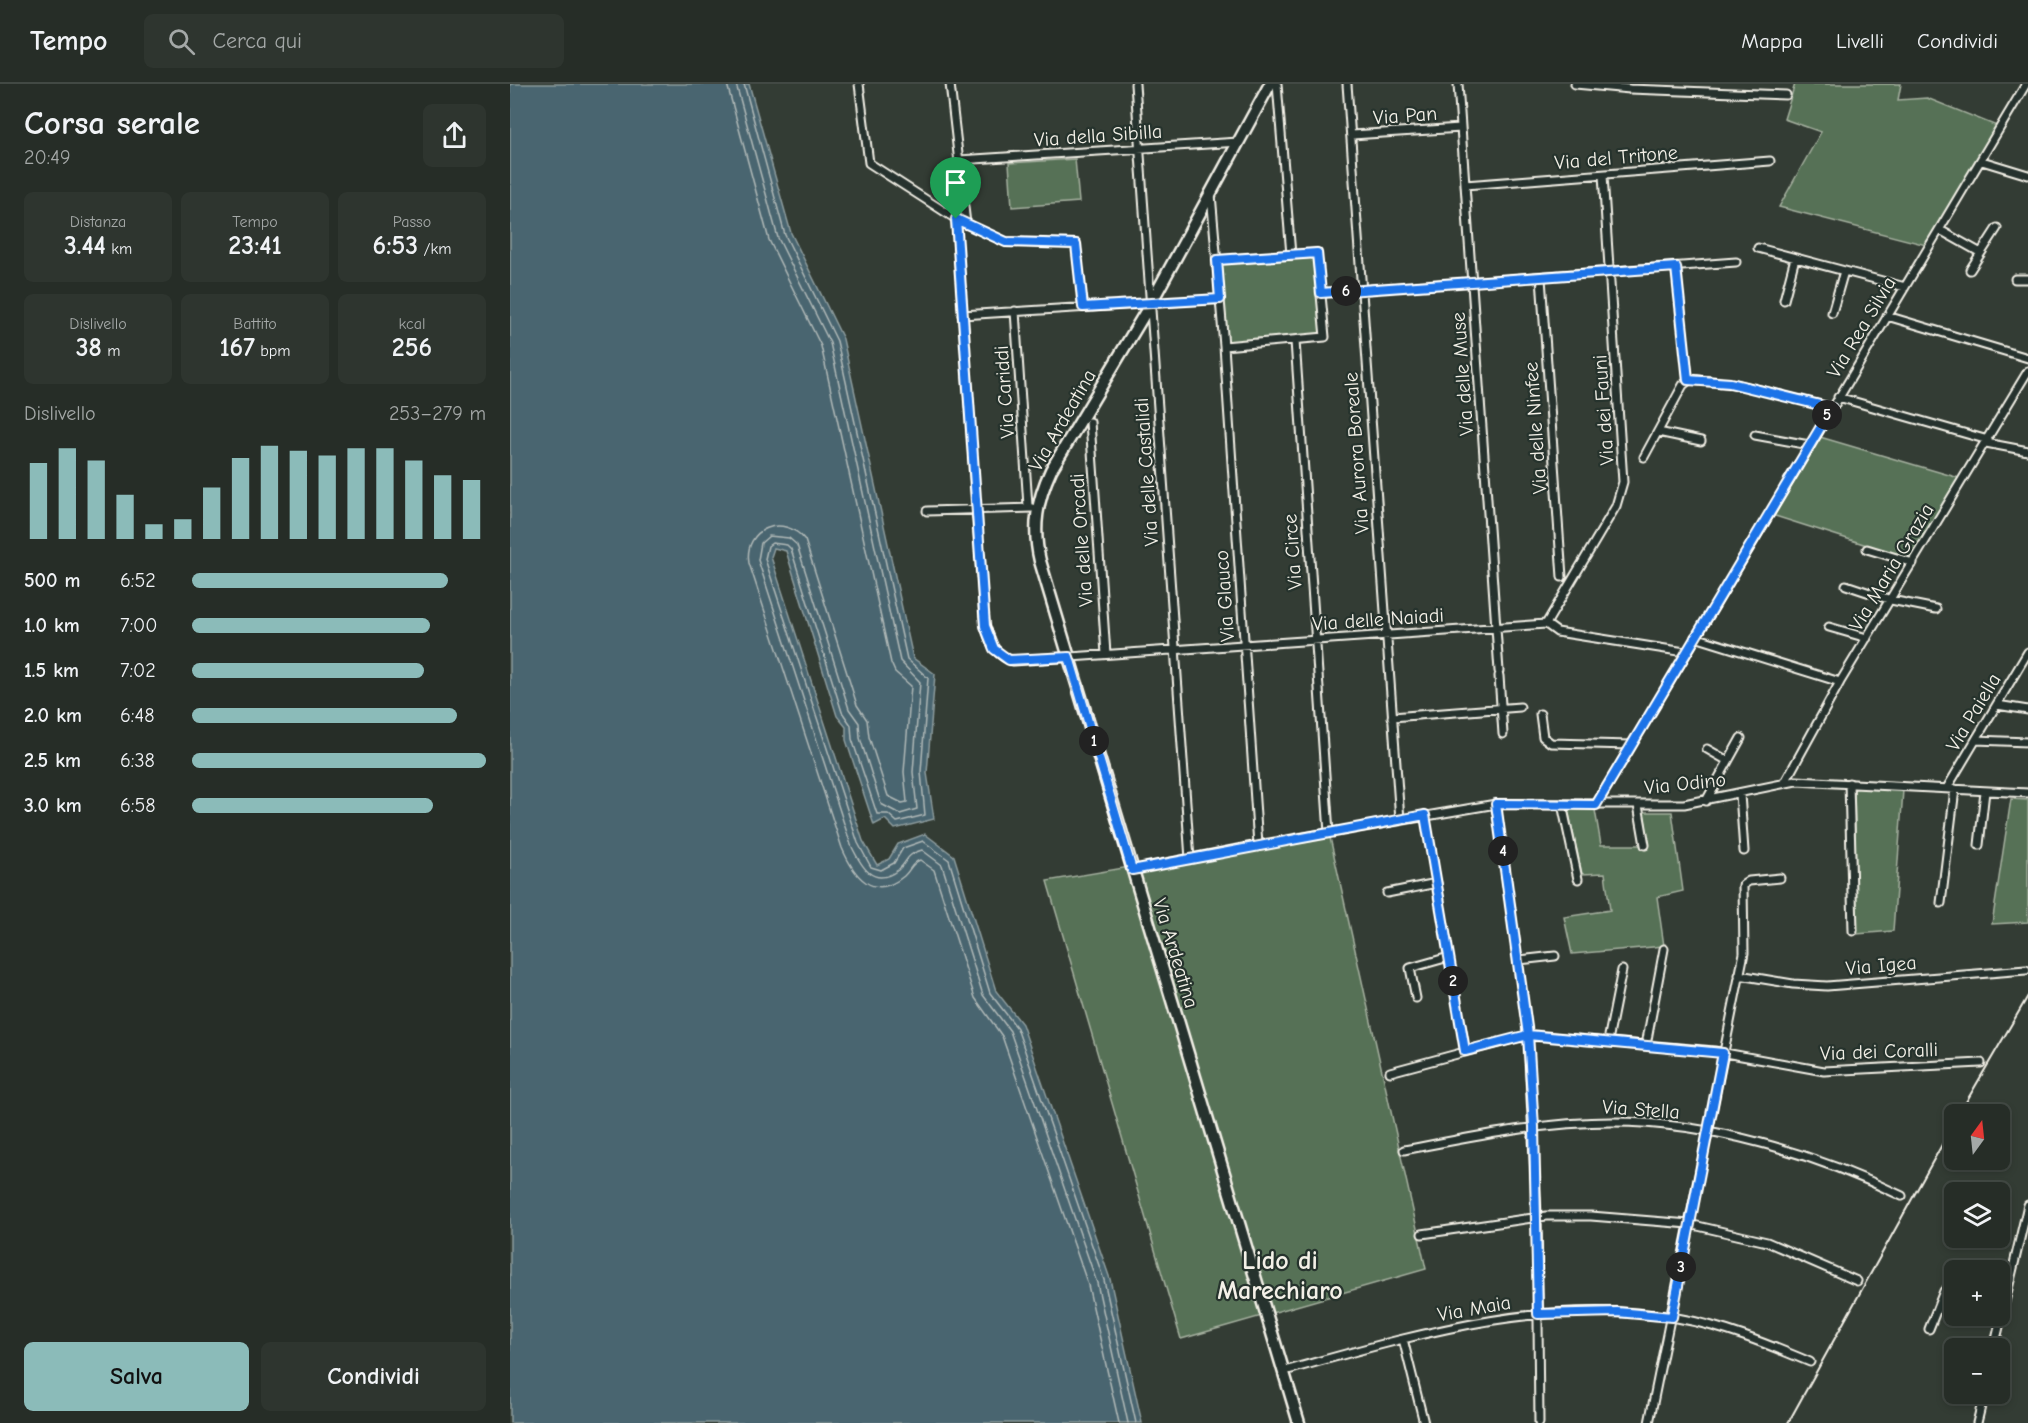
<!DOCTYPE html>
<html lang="it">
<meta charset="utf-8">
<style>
:root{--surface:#262d27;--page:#2e352f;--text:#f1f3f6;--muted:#a4a8a7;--line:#424944;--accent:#8bbbb9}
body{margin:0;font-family:"Comic Neue",sans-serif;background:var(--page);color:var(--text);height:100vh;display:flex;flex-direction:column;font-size:22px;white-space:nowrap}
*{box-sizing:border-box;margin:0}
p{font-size:20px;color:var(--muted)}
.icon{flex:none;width:33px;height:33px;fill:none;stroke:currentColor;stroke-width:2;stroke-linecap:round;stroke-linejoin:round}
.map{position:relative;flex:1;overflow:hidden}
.side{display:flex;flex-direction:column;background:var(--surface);width:510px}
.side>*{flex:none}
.needle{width:39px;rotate:15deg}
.tools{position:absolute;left:1434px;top:1020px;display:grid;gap:12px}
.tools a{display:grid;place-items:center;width:66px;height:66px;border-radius:9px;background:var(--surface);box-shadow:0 3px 9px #0003,0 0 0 2px var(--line);font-size:30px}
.pin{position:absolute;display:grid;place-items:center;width:51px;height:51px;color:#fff;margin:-62px -26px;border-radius:50% 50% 50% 0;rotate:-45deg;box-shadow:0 0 6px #0007}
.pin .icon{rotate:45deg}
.km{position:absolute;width:30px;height:30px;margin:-15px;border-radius:50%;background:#222;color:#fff;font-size:16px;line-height:30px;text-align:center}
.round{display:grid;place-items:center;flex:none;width:63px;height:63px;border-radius:9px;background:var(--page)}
.headline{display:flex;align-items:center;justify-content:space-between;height:102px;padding:0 24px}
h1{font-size:33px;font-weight:700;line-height:45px}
.metrics{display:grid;grid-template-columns:repeat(3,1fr);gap:9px;height:102px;padding:6px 24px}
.metrics div{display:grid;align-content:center;border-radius:9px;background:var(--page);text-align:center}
.metrics b{font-size:26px;font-weight:700}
.metrics small{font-size:16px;font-weight:400}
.metrics p{font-size:16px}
.chart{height:168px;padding:12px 24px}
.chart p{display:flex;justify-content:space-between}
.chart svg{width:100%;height:108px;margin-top:6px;stroke:var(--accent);stroke-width:6}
.primary-button{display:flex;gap:12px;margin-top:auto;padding:12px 24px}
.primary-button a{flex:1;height:69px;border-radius:9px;background:var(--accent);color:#111;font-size:24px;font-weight:700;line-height:69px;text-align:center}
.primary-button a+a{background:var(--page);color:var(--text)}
ul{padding:0 24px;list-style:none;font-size:20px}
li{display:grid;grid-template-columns:96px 72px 1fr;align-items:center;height:45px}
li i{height:15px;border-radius:8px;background:var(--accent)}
header{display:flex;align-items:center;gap:36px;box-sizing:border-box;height:84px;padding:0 30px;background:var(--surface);border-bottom:2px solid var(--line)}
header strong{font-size:28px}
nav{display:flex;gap:33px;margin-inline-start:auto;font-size:21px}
.search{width:420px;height:54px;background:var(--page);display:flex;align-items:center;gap:15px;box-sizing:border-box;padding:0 21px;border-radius:9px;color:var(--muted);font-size:22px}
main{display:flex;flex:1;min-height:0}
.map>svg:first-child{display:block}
.green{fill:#577157;stroke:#a6b1a0;stroke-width:1.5}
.water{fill:#4a656f;stroke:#8e9d9f;stroke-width:1.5}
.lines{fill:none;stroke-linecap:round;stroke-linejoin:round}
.shore{stroke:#b0b9b8;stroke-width:1.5}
.minor-casing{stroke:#f4f1e8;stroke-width:11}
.secondary-casing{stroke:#f4f1e8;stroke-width:15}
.minor{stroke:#26332d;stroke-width:7}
.secondary{stroke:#26332d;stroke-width:10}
.rail{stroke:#f4f1e8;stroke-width:2}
.route-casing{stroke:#fff;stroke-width:12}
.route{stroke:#1a73e8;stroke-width:8}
.labels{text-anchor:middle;stroke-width:4.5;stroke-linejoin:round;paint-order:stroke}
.street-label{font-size:20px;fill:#f4f1e8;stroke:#26332d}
.district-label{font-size:26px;font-weight:bold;fill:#f4f1e8;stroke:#26332d}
</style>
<header>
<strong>Tempo</strong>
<div class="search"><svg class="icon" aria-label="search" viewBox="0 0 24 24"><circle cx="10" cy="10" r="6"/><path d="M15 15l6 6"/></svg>Cerca qui</div>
<nav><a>Mappa</a><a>Livelli</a><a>Condividi</a></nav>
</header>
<main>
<section class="side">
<div class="headline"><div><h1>Corsa serale</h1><p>20:49</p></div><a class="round"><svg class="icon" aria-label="share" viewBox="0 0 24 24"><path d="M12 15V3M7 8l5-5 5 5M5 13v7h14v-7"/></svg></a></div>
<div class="metrics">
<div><p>Distanza</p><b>3.44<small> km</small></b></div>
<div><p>Tempo</p><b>23:41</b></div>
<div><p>Passo</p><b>6:53<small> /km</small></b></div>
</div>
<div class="metrics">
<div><p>Dislivello</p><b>38<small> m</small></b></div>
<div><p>Battito</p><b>167<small> bpm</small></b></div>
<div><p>kcal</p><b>256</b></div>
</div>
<div class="chart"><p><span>Dislivello</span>253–279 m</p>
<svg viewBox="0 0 160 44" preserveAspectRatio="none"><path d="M5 44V13M15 44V7M25 44V12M35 44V26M45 44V38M55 44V36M65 44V23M75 44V11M85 44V6M95 44V8M105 44V10M115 44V7M125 44V7M135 44V12M145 44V18M155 44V20"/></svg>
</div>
<ul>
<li><b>500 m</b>6:52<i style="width:87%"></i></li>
<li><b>1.0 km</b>7:00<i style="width:81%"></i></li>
<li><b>1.5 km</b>7:02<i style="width:79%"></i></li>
<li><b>2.0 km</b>6:48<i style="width:90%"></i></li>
<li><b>2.5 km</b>6:38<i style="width:100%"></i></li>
<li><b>3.0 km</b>6:58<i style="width:82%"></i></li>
</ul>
<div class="primary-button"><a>Salva</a><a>Condividi</a></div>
</section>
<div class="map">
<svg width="1518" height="1339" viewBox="0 0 1518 1339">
<rect width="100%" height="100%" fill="#333c34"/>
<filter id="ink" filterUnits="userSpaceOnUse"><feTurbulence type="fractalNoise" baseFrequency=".0167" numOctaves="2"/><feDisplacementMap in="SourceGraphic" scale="12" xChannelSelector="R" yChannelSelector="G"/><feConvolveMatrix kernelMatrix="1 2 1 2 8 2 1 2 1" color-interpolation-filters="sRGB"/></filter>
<g filter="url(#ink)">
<path class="green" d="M 1285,0 L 1391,0 L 1388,16 L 1417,14 L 1487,42 L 1416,161 L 1269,123 L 1311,48 L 1274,35 Z
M 565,75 L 569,118 L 502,123 L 499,79 Z
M 807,169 L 815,253 L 714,262 L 707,176 Z
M 1310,353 L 1449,394 L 1401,475 L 1262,431 Z
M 1344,704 L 1393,706 L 1383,847 L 1347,850 Z
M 1501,715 L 1518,716 L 1518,838 L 1482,840 Z
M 1058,725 L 1085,726 L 1091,761 L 1139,761 L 1134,728 L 1162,728 L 1173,807 L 1147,813 L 1154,862 L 1062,870 L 1054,833 L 1100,826 L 1095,789 L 1072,790 Z
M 819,749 L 916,1185 L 671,1255 L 537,797 Z"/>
<path class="water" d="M 0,0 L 239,0 L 281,149 L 333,255 L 403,574 L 425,590 L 417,689 L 424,735 L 385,745 L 375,735 L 364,741 L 336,656 L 336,643 L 327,632 L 276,467 L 264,464 L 261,473 L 353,757 L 367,781 L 379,775 L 388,760 L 415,750 L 444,772 L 486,907 L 512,940 L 600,1195 L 632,1339 L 0,1339 Z"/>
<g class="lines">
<path class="shore" d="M 217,0 L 259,156 L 311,262 L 381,579 L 385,588 L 401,602 L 394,688 L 397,718 L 392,719 L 378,712 L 359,653 L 357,636 L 347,621 L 295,456 C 274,429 233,444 239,479 L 332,764 C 344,792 363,818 394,792 C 401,786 401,779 410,776 L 424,786 L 465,914 L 492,952 L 578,1201 L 609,1339
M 226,0 L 268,154 L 320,259 L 390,577 L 410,598 L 403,688 L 407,725 L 390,730 L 371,720 L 350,654 L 349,639 L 339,625 L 287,461 L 279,454 L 259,452 L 251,459 L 248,476 L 341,761 C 351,782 363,805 388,786 C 400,776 393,772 412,766 L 432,781 L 473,911 L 500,947 L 587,1199 L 618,1339
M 234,0 L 275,151 L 327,257 L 397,575 L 418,594 L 411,688 L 415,731 L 387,738 L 378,730 L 367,730 L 342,655 L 341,641 L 332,628 L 281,465 L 277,461 L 262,459 L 258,462 L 255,475 L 348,759 L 361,783 L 371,786 L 384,779 L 393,764 L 413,757 L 439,776 L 480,909 L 507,944 L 594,1196 L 626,1339"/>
<defs>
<path id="minor" d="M 349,0 L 359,79 L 446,135 L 474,532 C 476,550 483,572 503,577 L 1036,540 L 1047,548 L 1175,568
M 440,0 L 456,140
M 625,0 L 680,775
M 767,0 L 781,171
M 837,0 L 890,736
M 948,0 L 989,587
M 1065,0 L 1120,5 L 1276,11
M 842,51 L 951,44
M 449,76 L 729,58
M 1472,77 L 1518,91
M 955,101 L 1260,77
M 701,110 L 714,262 L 815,253 L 807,169 L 707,176
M 446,135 L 496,158 L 566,160 L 573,223
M 1430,146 L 1471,169
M 1248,164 L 1395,203
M 1166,183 L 1178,296
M 1460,186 L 1487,144
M 1031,194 L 1052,493
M 1505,195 L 1518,195
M 811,209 L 1226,178
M 1274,216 L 1285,174
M 505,227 L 518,422
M 1322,229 L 1334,187
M 452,231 L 710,215
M 1377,232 L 1518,274
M 785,257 L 819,749
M 714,262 L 748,761
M 1328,313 L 1478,356
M 580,338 L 596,570
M 1148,348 L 1191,357
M 1245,351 L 1299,361
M 1476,359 L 1518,367
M 1134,373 L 1173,301 L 1180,295 L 1226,300 L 1322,324
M 417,427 L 522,424
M 1357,465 L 1403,479
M 1336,501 L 1381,516 L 1426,525
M 1036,540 L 1106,422 L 1113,398 L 1093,91
M 1319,543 L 1357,554
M 1185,553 L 1330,598
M 989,592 L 993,650
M 1487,621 L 1518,626
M 1030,630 L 1033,653 L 1041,659 L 1121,661
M 882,633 L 1010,623
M 1466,656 L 1518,658
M 1197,665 L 1218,677
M 1275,698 L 1330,598 L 1518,287
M 1339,699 L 1343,847
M 1437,704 L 1518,568
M 1230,710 L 1234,767
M 1196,717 L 1231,654
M 986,720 L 1018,951 L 1027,1133 L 1029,1339
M 1052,720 L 1068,795
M 1086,721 L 1516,0
M 1128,721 L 1135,761
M 915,731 L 955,967
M 1469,761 L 1475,707
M 622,786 L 748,761 L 986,720 L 1174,720 L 1286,697 L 1518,709
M 877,809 L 927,799
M 1431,819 L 1445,705
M 1009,876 L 1045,872
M 1229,891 L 1283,900 L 1317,902 L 1516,886
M 906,914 L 900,884 L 939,873
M 1098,957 L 1112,886
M 1136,961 L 1154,865
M 880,988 L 1018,951 L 1204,967 L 1314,987 L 1471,979
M 894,1066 C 963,1053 1032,1038 1102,1038 C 1200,1038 1304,1069 1392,1112
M 912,1150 L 1036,1132 L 1081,1132 L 1179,1140 L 1257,1158 L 1347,1197
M 1419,1245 L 1434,1207 L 1444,1201
M 893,1255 L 914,1339
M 1484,1264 L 1518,1121
M 774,1287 C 901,1252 1034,1211 1167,1234 C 1213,1242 1257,1260 1300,1278
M 1139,1339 L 1234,869 L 1233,801 L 1239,797 L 1270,794
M 1467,1339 L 1474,1310"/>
<path id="secondary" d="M 760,0 L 641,219 L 541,386 C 527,416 522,444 530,477 L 789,1339"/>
</defs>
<use href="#minor" class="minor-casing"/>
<use href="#secondary" class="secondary-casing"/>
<use href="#minor" class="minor"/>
<use href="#secondary" class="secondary"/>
<path class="rail" d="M 1449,1030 L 1518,912
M 1278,1339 L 1444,1039"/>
</g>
</g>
<g class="lines" filter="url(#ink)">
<defs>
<path id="route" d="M 446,135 L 475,542 L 484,565 L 499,576 L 559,573 L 622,786 L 915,731 L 955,967 L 1018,951 L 1024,1043 L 1028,1230 L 1107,1228 L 1162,1233 L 1213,969 L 1018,951 L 986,720 L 1086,721 L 1322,324 L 1220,299 L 1178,296 L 1166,183 L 811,209 L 807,169 L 707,176 L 710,215 L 573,223 L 566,160 L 496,158 L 446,135"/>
</defs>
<use href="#route" class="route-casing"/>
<use href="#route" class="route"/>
</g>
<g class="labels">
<g class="street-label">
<text transform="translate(895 31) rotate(-4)" y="7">Via Pan</text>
<text transform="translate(588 51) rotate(-4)" y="7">Via della Sibilla</text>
<text transform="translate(1106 73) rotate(-5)" y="7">Via del Tritone</text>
<text transform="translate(1351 243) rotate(-59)" y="7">Via Rea Silvia</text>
<text transform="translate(952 290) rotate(-94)" y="7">Via delle Muse</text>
<text transform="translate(494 308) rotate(-94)" y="7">Via Cariddi</text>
<text transform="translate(1093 326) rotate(-94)" y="7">Via dei Fauni</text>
<text transform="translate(552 336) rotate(-60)" y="7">Via Ardeatina</text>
<text transform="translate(1025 344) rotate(-94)" y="7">Via delle Ninfee</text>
<text transform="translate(846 369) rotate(-94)" y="7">Via Aurora Boreale</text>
<text transform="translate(636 388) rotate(-94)" y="7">Via delle Castalidi</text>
<text transform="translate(571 456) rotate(-94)" y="7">Via delle Orcadi</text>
<text transform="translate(782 468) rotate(-94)" y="7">Via Circe</text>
<text transform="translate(1381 483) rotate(-59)" y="7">Via Maria Grazia</text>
<text transform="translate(714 512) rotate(-94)" y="7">Via Glauco</text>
<text transform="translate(868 535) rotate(-4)" y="7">Via delle Naiadi</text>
<text transform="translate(1463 628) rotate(-59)" y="7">Via Paiella</text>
<text transform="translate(1175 699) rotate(-6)" y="7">Via Odino</text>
<text transform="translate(666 869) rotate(73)" y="7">Via Ardeatina</text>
<text transform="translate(1371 881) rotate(-5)" y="7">Via Igea</text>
<text transform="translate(1369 967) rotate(-2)" y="7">Via dei Coralli</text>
<text transform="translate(1131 1025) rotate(4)" y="7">Via Stella</text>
<text transform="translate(964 1224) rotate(-10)" y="7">Via Maia</text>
</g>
<g class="district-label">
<text x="770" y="1185">Lido di<tspan x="770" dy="30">Marechiaro</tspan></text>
</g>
</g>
</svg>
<div class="tools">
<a><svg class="needle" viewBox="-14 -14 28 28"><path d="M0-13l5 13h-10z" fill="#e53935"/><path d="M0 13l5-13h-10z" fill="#a4a8a7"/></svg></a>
<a><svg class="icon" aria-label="layers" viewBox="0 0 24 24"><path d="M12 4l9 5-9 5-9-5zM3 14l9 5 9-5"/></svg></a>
<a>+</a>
<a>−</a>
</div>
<div class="pin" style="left:446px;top:135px;background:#1e9e55"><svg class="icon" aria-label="arrive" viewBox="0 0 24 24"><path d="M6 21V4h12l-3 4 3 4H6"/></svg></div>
<b class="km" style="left:584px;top:657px">1</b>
<b class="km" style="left:943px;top:897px">2</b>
<b class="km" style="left:1171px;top:1183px">3</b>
<b class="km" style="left:993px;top:767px">4</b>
<b class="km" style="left:1317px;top:331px">5</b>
<b class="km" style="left:836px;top:207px">6</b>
</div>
</main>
